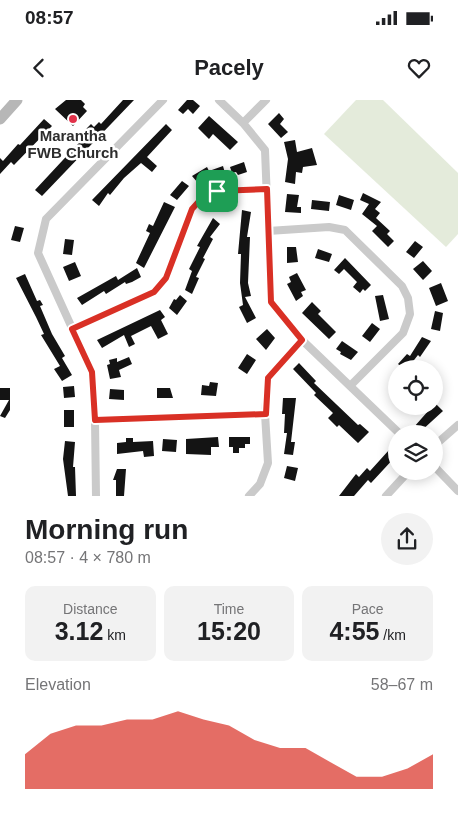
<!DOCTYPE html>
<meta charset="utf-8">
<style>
:root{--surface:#fff;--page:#f2f2f2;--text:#202124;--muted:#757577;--accent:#d93025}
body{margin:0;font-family:Helvetica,sans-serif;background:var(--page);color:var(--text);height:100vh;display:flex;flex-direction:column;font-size:19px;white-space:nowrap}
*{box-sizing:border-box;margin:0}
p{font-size:16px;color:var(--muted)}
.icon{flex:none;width:28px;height:28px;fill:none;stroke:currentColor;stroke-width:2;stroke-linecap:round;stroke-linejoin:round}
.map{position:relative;height:396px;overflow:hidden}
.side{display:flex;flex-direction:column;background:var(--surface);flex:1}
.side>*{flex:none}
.buttons{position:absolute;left:388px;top:260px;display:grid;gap:10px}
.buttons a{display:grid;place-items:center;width:55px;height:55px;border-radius:50%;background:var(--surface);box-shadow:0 2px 12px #0003;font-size:25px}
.pin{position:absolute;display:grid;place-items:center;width:42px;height:42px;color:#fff;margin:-21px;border-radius:10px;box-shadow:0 2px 8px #0006}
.round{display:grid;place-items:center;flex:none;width:52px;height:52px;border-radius:26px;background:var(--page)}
.summary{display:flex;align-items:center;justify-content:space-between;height:85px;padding:0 25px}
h1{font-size:28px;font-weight:700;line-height:38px}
.figures{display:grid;grid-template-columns:repeat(3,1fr);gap:8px;height:85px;padding:5px 25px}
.figures div{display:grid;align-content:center;border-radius:10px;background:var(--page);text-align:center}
.figures b{font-size:25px;font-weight:700}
.figures small{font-size:14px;font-weight:400}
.figures p{font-size:14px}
.chart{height:140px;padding:10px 25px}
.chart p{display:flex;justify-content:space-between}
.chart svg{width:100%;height:90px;margin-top:5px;fill:var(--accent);opacity:.7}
.status{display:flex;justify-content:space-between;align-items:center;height:35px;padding:0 25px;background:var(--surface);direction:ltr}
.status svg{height:14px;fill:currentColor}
header{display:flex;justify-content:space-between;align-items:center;height:65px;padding:0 25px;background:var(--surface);font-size:22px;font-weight:700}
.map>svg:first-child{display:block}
.green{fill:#e4ebdb}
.building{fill:#141414}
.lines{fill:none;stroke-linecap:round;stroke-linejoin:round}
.street{stroke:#cacaca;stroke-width:8}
.secondary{stroke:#b7b7b7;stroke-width:11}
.route-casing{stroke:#fff;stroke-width:10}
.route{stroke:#d93025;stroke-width:6}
.poi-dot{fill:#e2324a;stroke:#fff;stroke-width:2}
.labels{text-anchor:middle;stroke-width:5;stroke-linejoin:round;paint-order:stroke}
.poi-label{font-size:15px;font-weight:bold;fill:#2d2d2d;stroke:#fff}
</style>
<div class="status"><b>08:57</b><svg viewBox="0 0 49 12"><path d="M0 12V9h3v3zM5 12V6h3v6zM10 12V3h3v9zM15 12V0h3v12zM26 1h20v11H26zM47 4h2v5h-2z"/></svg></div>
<header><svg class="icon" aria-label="back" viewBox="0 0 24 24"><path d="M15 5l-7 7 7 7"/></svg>Pacely<svg class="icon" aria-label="heart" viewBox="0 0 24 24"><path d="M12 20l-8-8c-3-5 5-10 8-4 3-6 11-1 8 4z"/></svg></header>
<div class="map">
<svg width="458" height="396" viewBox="0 0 458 396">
<rect width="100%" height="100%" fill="#fff"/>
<path class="green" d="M 356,0 L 383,0 L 458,73 L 458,134 L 446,147 L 324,34 Z"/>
<path class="building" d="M 66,0 L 81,0 L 85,4 L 83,7 L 87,11 L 73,26 L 55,9 Z
M 123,0 L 134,0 L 42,96 L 35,90 L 89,32 L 86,29 L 91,24 L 94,27 L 99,22 L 101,24 Z
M 187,0 L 193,0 L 200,6 L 193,14 L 188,9 L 183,14 L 178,10 Z
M 279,13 L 284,19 L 280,24 L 288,32 L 281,38 L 268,24 Z
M 209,16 L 238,42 L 230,50 L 213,34 L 209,39 L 198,28 Z
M 44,19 L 52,26 L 14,65 L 11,62 L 0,74 L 0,58 L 3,61 L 18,44 L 20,45 Z
M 166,24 L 172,30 L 147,57 L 157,66 L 152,72 L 141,63 L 124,78 L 110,95 L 108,93 L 99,106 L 92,100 Z
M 295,40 L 297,52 L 312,48 L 317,65 L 303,67 L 302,73 L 296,72 L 295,84 L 285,82 L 288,59 L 284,42 Z
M 244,62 L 247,72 L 238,75 L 236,72 L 232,73 L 230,67 Z
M 223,66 L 225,73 L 220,75 L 218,71 L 198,83 L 192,76 L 207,67 L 209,71 Z
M 182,81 L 189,86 L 177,100 L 170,95 Z
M 363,93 L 381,102 L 375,109 L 380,113 L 376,118 L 390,131 L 387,134 L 394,141 L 388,147 L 372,131 L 377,126 L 362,114 L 369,104 L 360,100 Z
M 287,94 L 299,95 L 297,107 L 301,107 L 301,113 L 285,112 Z
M 339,95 L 354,100 L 351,110 L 336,105 Z
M 312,100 L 330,102 L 329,111 L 311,109 Z
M 164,102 L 175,107 L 144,168 L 136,163 L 150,133 L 146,131 L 149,124 L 153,126 Z
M 242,110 L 251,112 L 247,137 L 250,137 L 248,183 L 251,196 L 245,197 L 256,218 L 247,223 L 239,207 L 243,205 L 240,183 L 241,154 L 238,154 Z
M 213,118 L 220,124 L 210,137 L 213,139 L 203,158 L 205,159 L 196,177 L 199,178 L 192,194 L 185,190 L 192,171 L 189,169 L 200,147 L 197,146 Z
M 15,126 L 24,128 L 20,142 L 11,140 Z
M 65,139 L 74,140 L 72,155 L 63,154 Z
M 415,141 L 423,147 L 414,158 L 406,152 Z
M 287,147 L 296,147 L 298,162 L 287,163 Z
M 318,149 L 332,154 L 329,162 L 315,158 Z
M 345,158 L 371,185 L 365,191 L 363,189 L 360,193 L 353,187 L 357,182 L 344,169 L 339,174 L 334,170 Z
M 423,161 L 432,171 L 423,180 L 413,169 Z
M 75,162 L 81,176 L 69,181 L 63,167 Z
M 137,168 L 141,177 L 132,182 L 126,184 L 125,182 L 106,194 L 104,191 L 82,205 L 77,198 L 116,176 L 118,180 Z
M 297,173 L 306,190 L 301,192 L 303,196 L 296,201 L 287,184 L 291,182 L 289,177 Z
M 25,174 L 37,201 L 40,200 L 43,205 L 40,206 L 52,234 L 65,256 L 62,258 L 72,275 L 62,281 L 54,269 L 60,266 L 41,235 L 44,234 L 36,217 L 16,178 Z
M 441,183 L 448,201 L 436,206 L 429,188 Z
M 180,195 L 187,201 L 177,215 L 169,208 L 174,199 L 176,200 Z
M 383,195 L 389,219 L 380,221 L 375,196 Z
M 312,202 L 321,211 L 318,214 L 336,232 L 329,239 L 302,213 Z
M 160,210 L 165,217 L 161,220 L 168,234 L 158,239 L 151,226 L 131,236 L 135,244 L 129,247 L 124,235 L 102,248 L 97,240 Z
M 435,211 L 443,213 L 440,231 L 431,229 Z
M 372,223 L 380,229 L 370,242 L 362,236 Z
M 267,229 L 275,238 L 266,250 L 256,239 Z
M 422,237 L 431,241 L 420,257 L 418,255 L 407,269 L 404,269 L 398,264 L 407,254 L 410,256 Z
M 342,241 L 358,252 L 351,260 L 340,254 L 341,252 L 336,249 Z
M 247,254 L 256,260 L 247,274 L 238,268 Z
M 129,257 L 132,264 L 119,270 L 121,277 L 110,279 L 107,265 L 110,264 L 109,260 L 117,258 L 117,262 Z
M 299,263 L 316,281 L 314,283 L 358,325 L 360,324 L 369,332 L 358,343 L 339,325 L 337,327 L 328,318 L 333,313 L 314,295 L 316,293 L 293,269 Z
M 210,282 L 218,283 L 216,296 L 201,295 L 202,285 L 209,286 Z
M 74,286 L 75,297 L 64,298 L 63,287 Z
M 0,288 L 10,288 L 10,310 L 5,318 L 0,316 L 9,300 L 0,300 Z
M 157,288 L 170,288 L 173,298 L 157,298 Z
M 110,289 L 124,290 L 124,300 L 109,299 Z
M 283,298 L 296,298 L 291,342 L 295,342 L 293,355 L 284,354 L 287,333 L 284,333 L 285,314 L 282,314 Z
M 434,302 L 443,311 L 420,332 L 414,327 L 429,310 L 425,306 L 434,306 Z
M 64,310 L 74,310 L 74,327 L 64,327 Z
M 218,337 L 219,347 L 211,347 L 211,355 L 186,354 L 186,339 Z
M 229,337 L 250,337 L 250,344 L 245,344 L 245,348 L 239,348 L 239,353 L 233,353 L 233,347 L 229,347 Z
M 126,338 L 133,338 L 133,342 L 153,341 L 154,356 L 144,357 L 143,351 L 117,354 L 117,343 L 126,342 Z
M 163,339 L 177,340 L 176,352 L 162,351 Z
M 65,341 L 75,342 L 73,367 L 75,367 L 76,396 L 68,396 L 63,359 Z
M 389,350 L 396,356 L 371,383 L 368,380 L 354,396 L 339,396 L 356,374 L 359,377 L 367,368 L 370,371 Z
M 287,366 L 298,368 L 295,381 L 284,378 Z
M 117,369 L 126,369 L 124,396 L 116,396 L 116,380 L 113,380 Z"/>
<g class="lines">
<path class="street" d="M 219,0 L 243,23 L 265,50 L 271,202 L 302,240 L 400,334
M 243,23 L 266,0
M 268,131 L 329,127 L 345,130 L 402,186 L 408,198 L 410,214 L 403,233 L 350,286
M 72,229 L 154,192 L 166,177 L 192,109 L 202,98 L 217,91 L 267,89
M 95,320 L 265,314
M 434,346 L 458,325
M 434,366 L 458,391
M 96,396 L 95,320 L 92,272 L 38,153 L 46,119 L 163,0
M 249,396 L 260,384 L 268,363 L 265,314 L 268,278 L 302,240
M 386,396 L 409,371"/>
<path class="secondary" d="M 0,19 L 17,0"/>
</g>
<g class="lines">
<defs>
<path id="route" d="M 267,89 L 271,202 L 302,240 L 268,278 L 266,314 L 95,320 L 92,272 L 72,229 L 154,192 L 166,178 L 192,109 L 202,98 L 217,91 Z"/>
</defs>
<use href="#route" class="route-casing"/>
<use href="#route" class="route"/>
</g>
<circle class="poi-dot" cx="73" cy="19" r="5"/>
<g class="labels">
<g class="poi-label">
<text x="73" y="41">Marantha<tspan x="73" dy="17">FWB Church</tspan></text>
</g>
</g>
</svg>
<div class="buttons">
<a><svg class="icon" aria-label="locate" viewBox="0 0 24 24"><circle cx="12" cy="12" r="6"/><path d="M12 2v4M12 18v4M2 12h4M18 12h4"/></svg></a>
<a><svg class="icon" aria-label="layers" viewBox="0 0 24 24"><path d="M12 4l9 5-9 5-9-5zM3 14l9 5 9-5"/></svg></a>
</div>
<div class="pin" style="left:217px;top:91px;background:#1e9e55"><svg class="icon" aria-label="arrive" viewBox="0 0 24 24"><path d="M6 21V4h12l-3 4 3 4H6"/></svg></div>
</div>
<section class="side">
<div class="summary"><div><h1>Morning run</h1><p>08:57 · 4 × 780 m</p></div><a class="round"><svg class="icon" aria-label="share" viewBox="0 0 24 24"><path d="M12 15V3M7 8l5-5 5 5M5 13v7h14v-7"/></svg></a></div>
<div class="figures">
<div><p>Distance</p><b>3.12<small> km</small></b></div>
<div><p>Time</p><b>15:20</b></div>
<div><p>Pace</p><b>4:55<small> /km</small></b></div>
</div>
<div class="chart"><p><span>Elevation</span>58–67 m</p>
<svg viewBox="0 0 160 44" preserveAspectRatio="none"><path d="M0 44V27L10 17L20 13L30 13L40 10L50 10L60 6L70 10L80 13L90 20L100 24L110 24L120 31L130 38L140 38L150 34L160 27V44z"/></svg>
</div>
</section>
